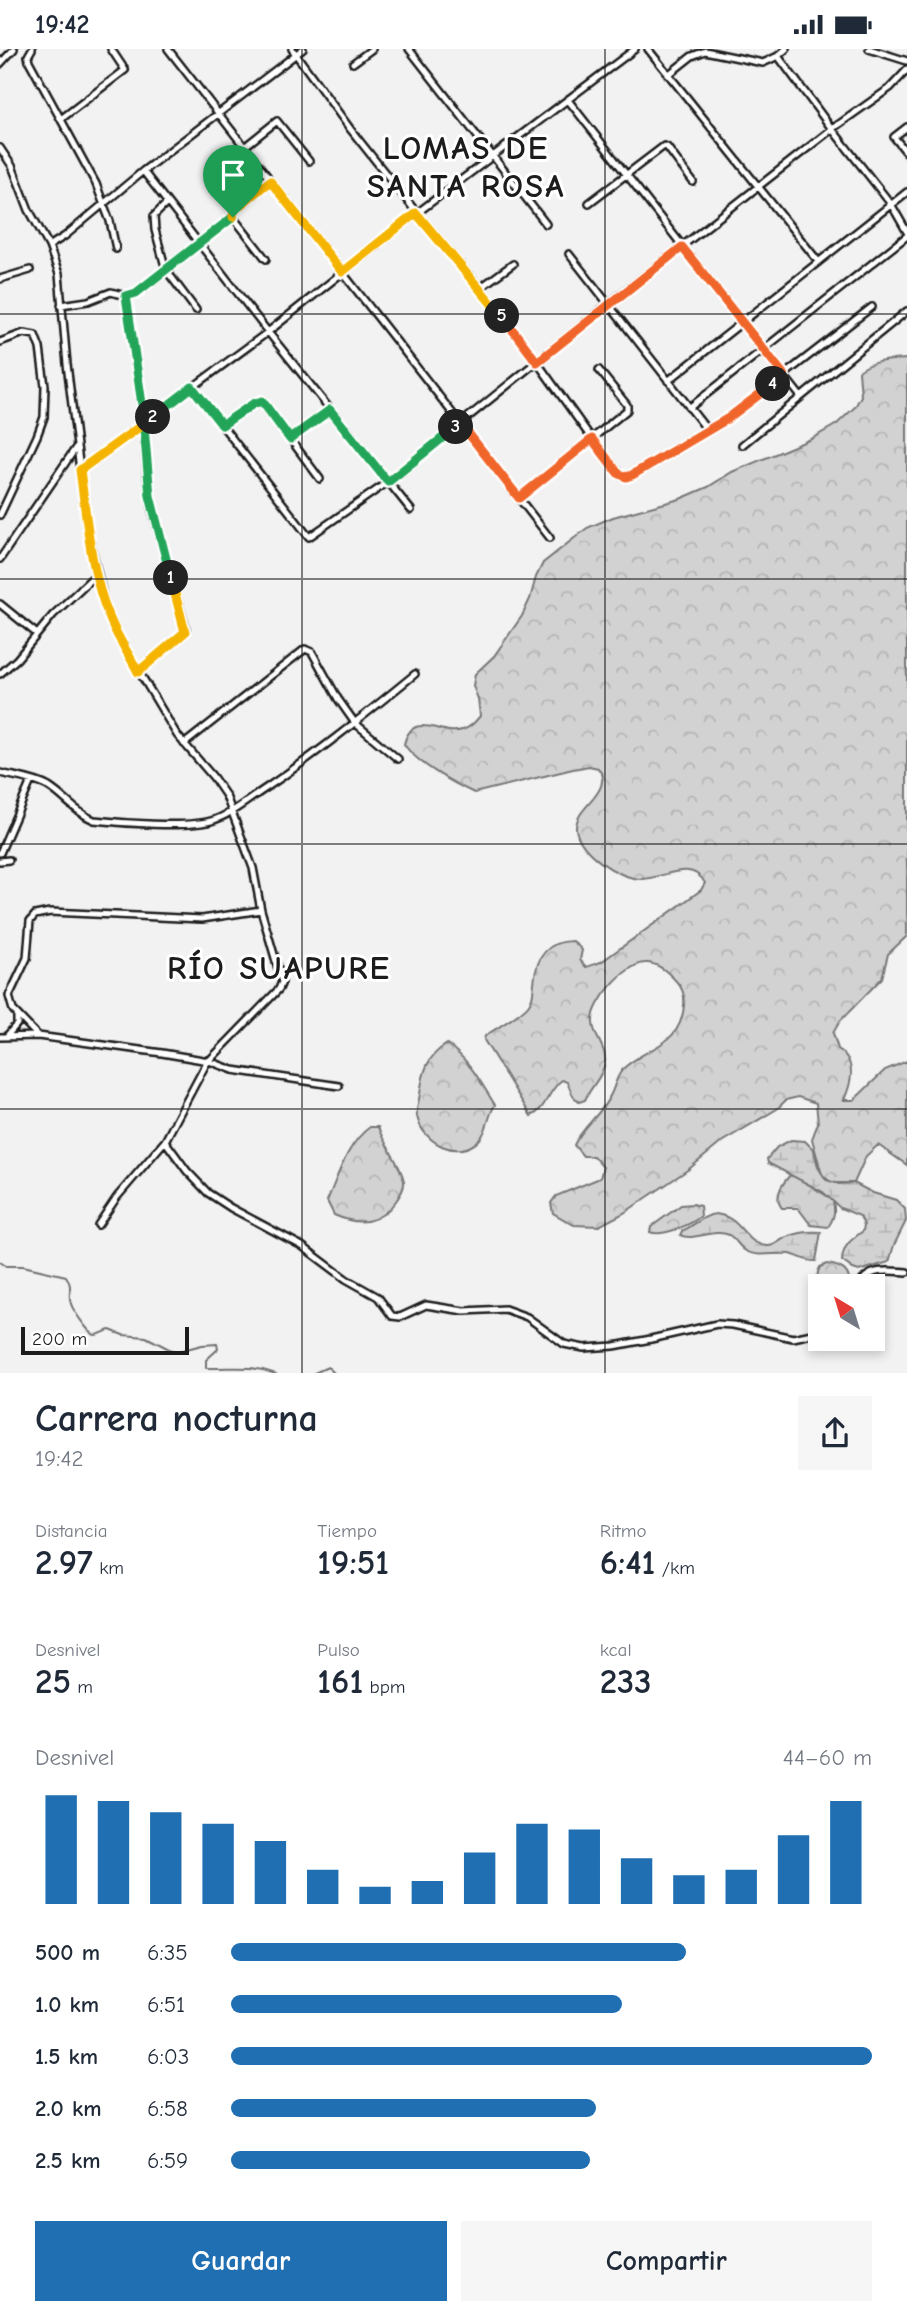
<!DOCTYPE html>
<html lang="es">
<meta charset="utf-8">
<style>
:root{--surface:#fff;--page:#f6f6f7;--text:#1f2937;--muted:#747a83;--accent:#1f6fb2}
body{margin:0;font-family:"Comic Neue",sans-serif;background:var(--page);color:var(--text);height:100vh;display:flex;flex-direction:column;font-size:26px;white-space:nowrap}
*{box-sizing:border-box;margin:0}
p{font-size:23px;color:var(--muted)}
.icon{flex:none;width:38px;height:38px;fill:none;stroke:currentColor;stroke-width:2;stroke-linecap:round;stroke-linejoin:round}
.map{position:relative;height:1324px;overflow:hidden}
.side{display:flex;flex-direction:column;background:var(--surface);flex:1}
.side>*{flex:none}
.needle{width:46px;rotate:322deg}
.fabs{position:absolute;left:808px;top:1225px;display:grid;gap:14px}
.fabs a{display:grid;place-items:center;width:77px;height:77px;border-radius:0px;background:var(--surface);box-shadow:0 4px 10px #0003;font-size:35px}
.scale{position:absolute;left:21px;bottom:18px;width:168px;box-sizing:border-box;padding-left:7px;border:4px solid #1c1c1c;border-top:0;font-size:19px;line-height:24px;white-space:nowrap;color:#1c1c1c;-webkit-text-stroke:5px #fff;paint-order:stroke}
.pin{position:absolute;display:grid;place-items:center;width:60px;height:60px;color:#fff;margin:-72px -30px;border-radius:50% 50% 50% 0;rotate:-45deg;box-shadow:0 0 7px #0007}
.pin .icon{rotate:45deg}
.km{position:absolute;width:35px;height:35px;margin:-18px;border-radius:50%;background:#222;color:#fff;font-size:19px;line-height:35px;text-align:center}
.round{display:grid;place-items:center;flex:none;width:74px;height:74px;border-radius:0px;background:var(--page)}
.summary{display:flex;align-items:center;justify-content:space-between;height:119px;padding:0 35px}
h1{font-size:38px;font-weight:600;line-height:52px}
.stats{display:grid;grid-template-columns:repeat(3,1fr);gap:10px;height:119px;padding:7px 35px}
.stats div{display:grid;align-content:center}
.stats b{font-size:35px;font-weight:600}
.stats small{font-size:19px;font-weight:400}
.stats p{font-size:19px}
.chart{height:196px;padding:14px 35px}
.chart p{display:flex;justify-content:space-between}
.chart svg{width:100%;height:126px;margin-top:7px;stroke:var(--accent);stroke-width:6}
.button{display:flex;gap:14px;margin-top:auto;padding:14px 35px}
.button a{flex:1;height:80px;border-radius:0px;background:var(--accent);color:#fff;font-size:28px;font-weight:600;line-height:80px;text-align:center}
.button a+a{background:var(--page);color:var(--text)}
ul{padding:0 35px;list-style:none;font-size:23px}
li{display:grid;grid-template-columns:112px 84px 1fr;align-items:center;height:52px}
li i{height:18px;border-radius:9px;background:var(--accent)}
.status{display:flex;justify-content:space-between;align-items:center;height:49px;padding:0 35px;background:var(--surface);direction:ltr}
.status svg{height:19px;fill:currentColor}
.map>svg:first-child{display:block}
.forest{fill:url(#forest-crowns);stroke:#777;stroke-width:2}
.wetland{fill:url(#wetland-marsh);stroke:#777;stroke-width:2}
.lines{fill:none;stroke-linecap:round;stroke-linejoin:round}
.stream{stroke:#707070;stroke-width:2}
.minor-casing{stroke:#1c1c1c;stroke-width:10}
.minor{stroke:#fff;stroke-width:5}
.split-1-casing{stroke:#fff;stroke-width:14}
.split-2-casing{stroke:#fff;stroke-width:14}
.split-3-casing{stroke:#fff;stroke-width:14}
.split-4-casing{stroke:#fff;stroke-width:14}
.split-5-casing{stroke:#fff;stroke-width:14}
.split-6-casing{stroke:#fff;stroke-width:14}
.split-1{stroke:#22a559;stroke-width:9}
.split-2{stroke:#f5b400;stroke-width:9}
.split-3{stroke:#22a559;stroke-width:9}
.split-4{stroke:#f0652b;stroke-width:9}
.split-5{stroke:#f0652b;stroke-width:9}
.split-6{stroke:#f5b400;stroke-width:9}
.grid{fill:none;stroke:#1c1c1c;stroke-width:2;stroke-opacity:0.55}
.labels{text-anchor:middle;stroke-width:6;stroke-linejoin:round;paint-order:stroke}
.district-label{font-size:33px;font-weight:bold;letter-spacing:2px;fill:#1c1c1c;stroke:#fff}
</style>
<div class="status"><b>19:42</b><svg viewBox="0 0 49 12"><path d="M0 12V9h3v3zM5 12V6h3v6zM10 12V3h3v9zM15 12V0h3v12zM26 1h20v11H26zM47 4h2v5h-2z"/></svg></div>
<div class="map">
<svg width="907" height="1325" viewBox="0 0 907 1325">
<defs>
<pattern id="forest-crowns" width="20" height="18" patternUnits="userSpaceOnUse" patternTransform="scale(1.75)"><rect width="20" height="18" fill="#d2d2d2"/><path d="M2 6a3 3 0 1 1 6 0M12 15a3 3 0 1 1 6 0" fill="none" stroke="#b4b4b4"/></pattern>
<pattern id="wetland-marsh" width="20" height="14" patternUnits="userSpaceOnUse" patternTransform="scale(1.75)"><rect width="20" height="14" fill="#d2d2d2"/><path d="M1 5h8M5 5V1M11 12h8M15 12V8" fill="none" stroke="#b4b4b4"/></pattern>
</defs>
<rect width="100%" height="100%" fill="#f2f2f2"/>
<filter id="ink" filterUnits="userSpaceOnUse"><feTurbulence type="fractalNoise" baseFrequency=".0143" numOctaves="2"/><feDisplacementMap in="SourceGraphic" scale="14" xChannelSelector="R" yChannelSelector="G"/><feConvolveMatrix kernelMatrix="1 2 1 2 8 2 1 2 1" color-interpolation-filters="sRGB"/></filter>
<g filter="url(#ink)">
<path class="forest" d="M 907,310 L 907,887 L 888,905 L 882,929 L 840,972 L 833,984 L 838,1000 C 857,1012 852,1033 844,1051 L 854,1051 L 885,1021 L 907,1012 L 907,1116 L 878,1096 L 866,1107 L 854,1134 L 832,1134 L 822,1126 L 812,1090 L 818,1074 L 816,1054 L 798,1048 L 786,1051 L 777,1060 L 723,1092 L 689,1120 L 624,1164 L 599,1177 L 574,1176 L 553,1164 L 551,1154 L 556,1147 L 600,1129 L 603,1118 L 593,1107 L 583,1107 L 574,1096 C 583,1077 602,1065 611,1045 C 616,1035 616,1026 625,1018 C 651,996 681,996 684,956 C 685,947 682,938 676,932 C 669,924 658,913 645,914 C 625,915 591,954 593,974 C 594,989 607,998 605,1014 C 602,1029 591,1037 585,1051 L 579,1053 L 573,1047 L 567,1033 L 562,1031 C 548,1041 546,1061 531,1067 L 484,991 L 485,987 C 496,979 521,966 529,955 C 534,948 533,942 534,934 C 536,909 546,892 573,892 L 582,901 L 580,911 L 586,918 L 601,913 L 701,841 L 705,834 C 691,809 663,830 641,830 C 619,830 577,802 576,779 C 576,762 596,752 601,737 C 602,734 602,730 603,727 L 598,719 L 589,717 L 573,720 L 474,744 C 453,734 416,714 404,695 C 413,660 441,688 462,681 C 470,679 475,673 480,667 L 478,650 L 473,637 L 475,625 L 494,607 L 522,567 L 530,550 L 536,528 L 543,514 L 587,479 L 613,468 L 680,450 L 708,438 L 732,423 L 811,390 L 837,375 L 855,358 L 861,347 L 859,322 C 873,311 890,311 907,310 Z
M 447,995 C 471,1013 479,1031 495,1056 C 488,1066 488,1081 480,1090 C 459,1113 422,1094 417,1067 C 416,1060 419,1051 420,1045 C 423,1023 427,1007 447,995 Z
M 370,1078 L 378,1078 C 384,1096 400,1113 404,1132 C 405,1139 400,1146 396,1152 C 379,1175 359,1177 334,1166 L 327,1152 C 338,1127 347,1094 370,1078 Z
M 790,1126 L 797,1128 L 833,1151 C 835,1162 835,1168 828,1178 L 811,1176 L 798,1159 L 782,1159 C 773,1148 782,1135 790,1126 Z
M 693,1155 L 700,1157 L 701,1167 C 691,1176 662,1188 650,1183 L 651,1178 L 681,1156 Z
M 827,1215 C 841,1217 851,1222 849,1237 L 821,1238 C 817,1231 816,1226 820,1218 Z"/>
<path class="wetland" d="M 791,1091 L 805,1092 L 814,1101 L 818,1118 L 826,1131 L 839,1135 L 854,1134 L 873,1144 L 896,1151 L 905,1160 L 906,1172 L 894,1196 L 889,1213 L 859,1222 L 853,1220 L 842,1212 C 843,1196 851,1191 863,1182 L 864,1176 L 860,1167 L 840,1159 L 823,1143 L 768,1114 L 767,1110 L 777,1098 Z
M 716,1165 C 744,1169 742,1194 767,1197 C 775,1198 780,1190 787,1188 C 797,1184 811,1182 821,1183 L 816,1212 C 807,1213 799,1207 790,1205 C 776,1203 758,1209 746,1202 C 739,1198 736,1190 729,1186 C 714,1179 693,1193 680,1186 L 682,1182 C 694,1177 703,1166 716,1165 Z"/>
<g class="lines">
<path class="stream" d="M 0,1213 L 6,1217 L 23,1217 L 66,1227 C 74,1239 67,1244 71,1255 C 73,1261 89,1285 95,1286 C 100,1286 105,1282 110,1281 L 123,1286 L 146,1288 L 175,1303 L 202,1296 L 217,1295 L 218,1300 L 206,1311 L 206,1319 C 232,1320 249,1315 276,1325
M 312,1325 L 328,1318 L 335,1325"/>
<defs>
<path id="minor" d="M 32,0 L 28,7 L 29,12 L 96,135 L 110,172 L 116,200
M 168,0 L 550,489
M 292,0 L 351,81 L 417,164 L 480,239 L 537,313 L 592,390 L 622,427 L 632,426 L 727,370 L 872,258
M 409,0 L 546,175
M 648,0 L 818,212
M 869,0 L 907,12
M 778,7 L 832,80 L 891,155 L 907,183
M 353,14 L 372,0
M 0,15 L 14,0
M 668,26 L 692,7 L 705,2 L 763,14 L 778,7 L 786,0
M 568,51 L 801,348
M 61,70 L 125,21 L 111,0
M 907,78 L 894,88 L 907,104
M 0,99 L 12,117 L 29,161 L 49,197 L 59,225 L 67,315 L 87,479 L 106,560 L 119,589 L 177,686 L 213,728 L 226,747 L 253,819 L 261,861 L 282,933 L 279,940 L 206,1015 L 165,1092 L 117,1148 L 98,1176
M 143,122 L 268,283 L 411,461
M 167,154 L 154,167 L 155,181 L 166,221 L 196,261
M 589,154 L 664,97 L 667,98 L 693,133
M 234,161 L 270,132
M 49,197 L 65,187 L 143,122 L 303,0
M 569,205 L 708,382
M 266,210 L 233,168 L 234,161 L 209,126 L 277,72 L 309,112
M 0,230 L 30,221
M 480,239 L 513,215
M 126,247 L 142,355 L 147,428 L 152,461 L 186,580 L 184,584 L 138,623
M 61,256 L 88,252 L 111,243 L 126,247 L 136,244 L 233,168
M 0,293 L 24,284 L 35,286 L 40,299 L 45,337 L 44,368 L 37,387 L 0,466
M 668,332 L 907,143
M 192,338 L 309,488 L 388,433 L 608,255 L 832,80 L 890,39 L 907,21
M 689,359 L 907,187
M 222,376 L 253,355 L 262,352 L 320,430
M 290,390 L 330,361
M 742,396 L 907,262
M 80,421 L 268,283 L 417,164 L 635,0
M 519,449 L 627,361 L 627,356 L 599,321
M 0,510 L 77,397
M 0,555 L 37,585
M 0,625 L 17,610 L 53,566 L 96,525
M 184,695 L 305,600 L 312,603 L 338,650 L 355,674 L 398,710
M 0,724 C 16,728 35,730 49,738 C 65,748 76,764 94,771 C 121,774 187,779 211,772 C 231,766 249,750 266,739 C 318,704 366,665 415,625
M 0,804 L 31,732
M 0,812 L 9,811
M 38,987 L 13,961 L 9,947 L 27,909 L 30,872 L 35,866 L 50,863 L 202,870 L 261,861
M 0,988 L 38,987 L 162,1004 L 209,1012 L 233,1021 L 339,1037
M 6,988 L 17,975 L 17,968
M 165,1092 L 187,1122 L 208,1144 L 231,1159 L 302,1197 L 346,1230 L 378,1248 L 392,1267 L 400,1268 L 426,1256 L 464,1262 L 505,1260 L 527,1268 L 564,1295 L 584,1299 L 614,1297 L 651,1290 L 717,1275 L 733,1276 L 793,1289 L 821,1283
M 859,1237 C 868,1218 888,1222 907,1223"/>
</defs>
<use href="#minor" class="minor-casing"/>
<use href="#minor" class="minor"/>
</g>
</g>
<g class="lines" filter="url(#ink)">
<defs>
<path id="split-1" d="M 171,529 L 150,447 L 142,355 L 126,247 L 136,244 L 233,168"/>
<path id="split-2" d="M 153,368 L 80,421 C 87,471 90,522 110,570 C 117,588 129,605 138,623 L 185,583 L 171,529"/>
<path id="split-3" d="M 153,368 L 192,338 L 222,376 L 253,355 L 262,352 L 290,390 L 330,361 L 388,433 L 456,378"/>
<path id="split-4" d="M 456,378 L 461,375 L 519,449 L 592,390 L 618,424 L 626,428 L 632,426 L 727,370 L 773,335"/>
<path id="split-5" d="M 502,267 L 537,313 L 682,198 L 784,326 L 773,335"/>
<path id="split-6" d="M 233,168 L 234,161 L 270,132 L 342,223 L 416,164 L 502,267"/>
</defs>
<use href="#split-1" class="split-1-casing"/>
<use href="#split-2" class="split-2-casing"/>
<use href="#split-3" class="split-3-casing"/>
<use href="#split-4" class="split-4-casing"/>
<use href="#split-5" class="split-5-casing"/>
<use href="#split-6" class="split-6-casing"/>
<use href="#split-1" class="split-1"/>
<use href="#split-2" class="split-2"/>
<use href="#split-3" class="split-3"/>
<use href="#split-4" class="split-4"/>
<use href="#split-5" class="split-5"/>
<use href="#split-6" class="split-6"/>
</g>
<path class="grid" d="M 302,0 L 302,1325M 605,0 L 605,1325M 0,265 L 907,265M 0,530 L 907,530M 0,795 L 907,795M 0,1060 L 907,1060"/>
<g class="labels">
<g class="district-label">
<text x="466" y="110">LOMAS DE<tspan x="466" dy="38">SANTA ROSA</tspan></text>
<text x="279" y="930">RÍO SUAPURE</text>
</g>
</g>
</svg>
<div class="fabs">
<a><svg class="needle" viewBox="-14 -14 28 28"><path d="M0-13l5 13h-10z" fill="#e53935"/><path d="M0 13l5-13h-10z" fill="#747a83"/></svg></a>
</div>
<div class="scale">200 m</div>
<div class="pin" style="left:233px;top:168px;background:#1e9e55"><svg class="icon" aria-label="arrive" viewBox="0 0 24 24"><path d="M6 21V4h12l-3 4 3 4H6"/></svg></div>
<b class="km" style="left:171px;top:529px">1</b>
<b class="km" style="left:153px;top:368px">2</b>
<b class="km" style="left:456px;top:378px">3</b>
<b class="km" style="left:773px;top:335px">4</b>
<b class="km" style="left:502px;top:267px">5</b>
</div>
<section class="side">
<div class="summary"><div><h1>Carrera nocturna</h1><p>19:42</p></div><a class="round"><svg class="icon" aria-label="share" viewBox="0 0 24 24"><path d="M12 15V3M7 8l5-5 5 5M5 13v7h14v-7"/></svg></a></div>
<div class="stats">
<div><p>Distancia</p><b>2.97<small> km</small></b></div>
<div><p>Tiempo</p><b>19:51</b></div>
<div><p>Ritmo</p><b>6:41<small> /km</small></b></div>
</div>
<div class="stats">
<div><p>Desnivel</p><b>25<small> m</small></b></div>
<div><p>Pulso</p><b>161<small> bpm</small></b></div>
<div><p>kcal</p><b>233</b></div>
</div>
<div class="chart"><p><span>Desnivel</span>44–60 m</p>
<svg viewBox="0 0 160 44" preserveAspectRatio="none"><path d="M5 44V6M15 44V8M25 44V12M35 44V16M45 44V22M55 44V32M65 44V38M75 44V36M85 44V26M95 44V16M105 44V18M115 44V28M125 44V34M135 44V32M145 44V20M155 44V8"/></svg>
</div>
<ul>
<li><b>500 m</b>6:35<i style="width:71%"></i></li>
<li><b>1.0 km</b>6:51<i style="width:61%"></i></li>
<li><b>1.5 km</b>6:03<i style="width:100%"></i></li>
<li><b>2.0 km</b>6:58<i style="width:57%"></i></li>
<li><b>2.5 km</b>6:59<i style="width:56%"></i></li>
</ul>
<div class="button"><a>Guardar</a><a>Compartir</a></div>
</section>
